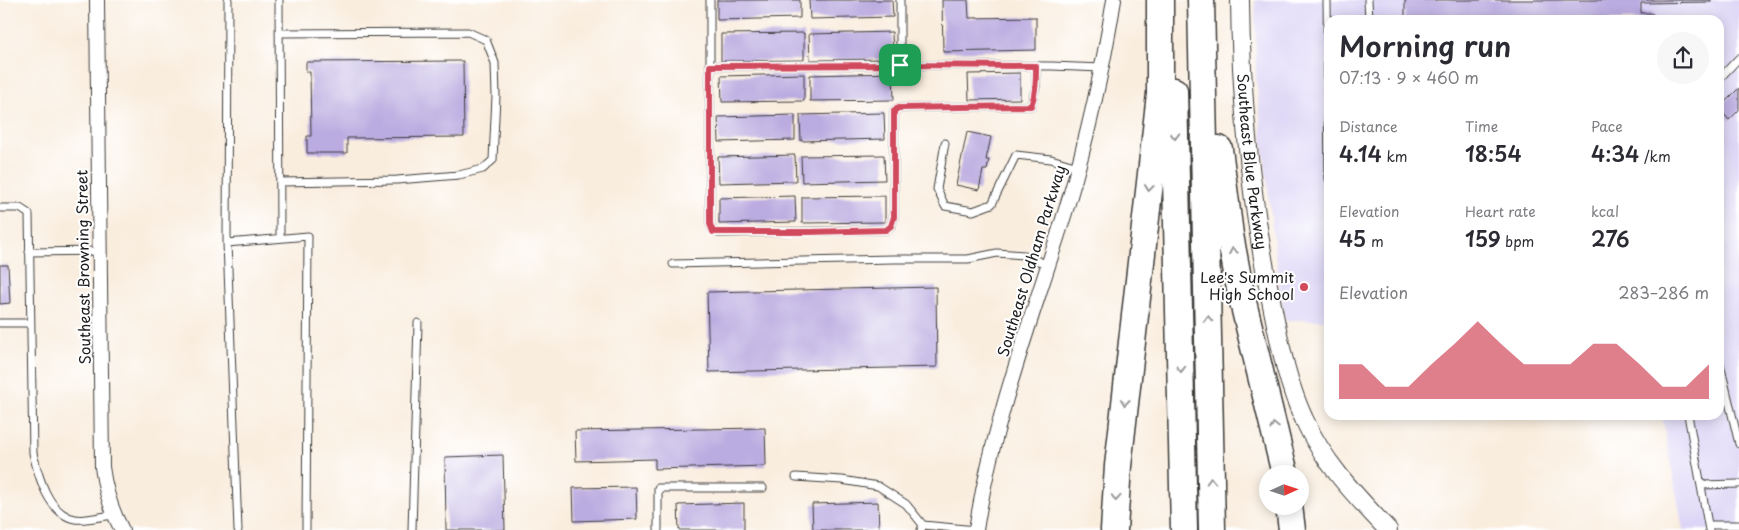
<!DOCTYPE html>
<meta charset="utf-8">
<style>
:root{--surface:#fff;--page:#f7f7f7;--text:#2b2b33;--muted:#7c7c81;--accent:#d1495b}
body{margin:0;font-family:"Playpen Sans",sans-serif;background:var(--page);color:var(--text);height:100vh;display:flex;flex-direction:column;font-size:19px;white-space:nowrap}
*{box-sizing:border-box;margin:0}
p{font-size:16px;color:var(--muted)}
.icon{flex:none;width:28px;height:28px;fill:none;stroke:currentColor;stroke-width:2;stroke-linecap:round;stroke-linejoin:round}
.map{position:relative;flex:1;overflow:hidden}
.side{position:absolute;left:1324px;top:15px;width:400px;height:405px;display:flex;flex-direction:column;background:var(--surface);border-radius:15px;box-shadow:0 2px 12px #0003}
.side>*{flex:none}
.needle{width:32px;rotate:87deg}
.controls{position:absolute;left:1259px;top:465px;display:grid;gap:10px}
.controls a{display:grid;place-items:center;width:50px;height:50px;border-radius:50%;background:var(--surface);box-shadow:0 2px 12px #0003;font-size:25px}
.pin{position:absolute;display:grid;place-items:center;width:42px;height:42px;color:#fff;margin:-21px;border-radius:10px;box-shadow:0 2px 8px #0006}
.round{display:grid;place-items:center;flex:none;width:52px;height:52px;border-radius:26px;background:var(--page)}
.headline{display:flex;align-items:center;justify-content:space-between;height:85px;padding:0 15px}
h1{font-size:28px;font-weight:600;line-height:38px}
.metrics{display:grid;grid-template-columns:repeat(3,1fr);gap:8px;height:85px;padding:5px 15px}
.metrics div{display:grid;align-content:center}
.metrics b{font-size:21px;font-weight:600}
.metrics small{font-size:14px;font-weight:400}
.metrics p{font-size:14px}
.chart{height:140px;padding:10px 15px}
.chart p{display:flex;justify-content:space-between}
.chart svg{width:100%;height:90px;margin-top:5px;fill:var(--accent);opacity:.7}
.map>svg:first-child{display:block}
.built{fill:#ddd5f6}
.building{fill:#baabe0}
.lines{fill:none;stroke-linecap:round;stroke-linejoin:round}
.service-casing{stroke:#3d3b39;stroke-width:9}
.minor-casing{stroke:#3d3b39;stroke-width:16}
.tertiary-casing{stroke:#3d3b39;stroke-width:20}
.motorway-casing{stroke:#3d3b39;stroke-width:29}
.service{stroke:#fff;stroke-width:7}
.minor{stroke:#fff;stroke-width:14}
.tertiary{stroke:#fff;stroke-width:18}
.motorway{stroke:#fff;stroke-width:26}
.oneway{stroke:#999}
.route-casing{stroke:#fff;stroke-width:10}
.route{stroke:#d1495b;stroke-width:6}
.poi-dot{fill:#d1495b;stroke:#fff;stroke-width:2}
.labels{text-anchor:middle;stroke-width:4;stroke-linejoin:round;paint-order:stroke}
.street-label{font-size:15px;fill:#1c1c1c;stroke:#fff}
.poi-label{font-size:15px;fill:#1c1c1c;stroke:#fff;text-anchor:end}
</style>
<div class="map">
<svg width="1739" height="530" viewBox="0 0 1739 530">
<rect width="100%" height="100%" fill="#fff"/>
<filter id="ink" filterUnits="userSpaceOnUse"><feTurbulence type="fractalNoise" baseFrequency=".02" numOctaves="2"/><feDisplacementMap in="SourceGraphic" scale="10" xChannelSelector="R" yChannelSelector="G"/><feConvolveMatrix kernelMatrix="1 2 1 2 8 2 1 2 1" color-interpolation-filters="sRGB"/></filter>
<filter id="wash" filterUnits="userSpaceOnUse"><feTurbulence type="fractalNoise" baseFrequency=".0096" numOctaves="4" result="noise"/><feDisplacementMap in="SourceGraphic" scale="20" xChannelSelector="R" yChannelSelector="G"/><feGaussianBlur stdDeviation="1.12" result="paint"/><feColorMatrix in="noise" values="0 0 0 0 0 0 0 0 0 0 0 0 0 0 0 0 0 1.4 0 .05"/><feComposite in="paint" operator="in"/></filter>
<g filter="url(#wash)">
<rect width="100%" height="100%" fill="#f9edde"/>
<path class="built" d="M 1255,0 L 1739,0 L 1739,530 L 1683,530 L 1662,415 L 1719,415 L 1719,20 L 1329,20 L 1329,320 L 1285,320 L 1275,254 L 1256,79 Z"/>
<g id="blocks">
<path class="building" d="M 717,0 L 800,0 L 800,18 L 717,20 Z
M 809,0 L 892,0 L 893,17 L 810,19 Z
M 942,0 L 968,0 L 969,18 L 1036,17 L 1036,50 L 943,52 Z
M 1405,0 L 1711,0 L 1711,2 L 1641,3 L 1641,13 L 1651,13 L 1659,20 L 1405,20 Z
M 892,32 L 893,59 L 810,60 L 809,34 Z
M 804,33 L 804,60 L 721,61 L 721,34 Z
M 463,61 L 464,137 L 347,138 L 347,153 L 307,153 L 307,136 L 311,136 L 310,72 L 306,72 L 306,62 Z
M 893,73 L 894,100 L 810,101 L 810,75 Z
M 1020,73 L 1020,99 L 969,100 L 968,74 Z
M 804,74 L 804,101 L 722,102 L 721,76 Z
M 1739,88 L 1739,110 L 1729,120 L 1719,108 Z
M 884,113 L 885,139 L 801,141 L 800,115 Z
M 795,115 L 795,140 L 719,142 L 718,117 Z
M 967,132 L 991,137 L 986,160 L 989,160 L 987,170 L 983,170 L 979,190 L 956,185 Z
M 795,155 L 796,181 L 719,183 L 718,157 Z
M 884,155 L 885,180 L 802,182 L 801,156 Z
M 795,196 L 796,222 L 719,224 L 719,198 Z
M 885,196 L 885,222 L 802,223 L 802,197 Z
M 0,265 L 8,265 L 10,303 L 0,304 Z
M 936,287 L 937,367 L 709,372 L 707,292 Z
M 765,428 L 766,466 L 655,469 L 655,459 L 576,461 L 575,431 Z
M 503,455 L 505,530 L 446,530 L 445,457 Z
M 636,487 L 637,519 L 574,521 L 573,488 Z
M 878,502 L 879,530 L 813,530 L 812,504 Z
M 744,503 L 744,530 L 679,530 L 678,505 Z"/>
</g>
</g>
<g filter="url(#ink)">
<use href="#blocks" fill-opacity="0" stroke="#3d3b39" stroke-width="1"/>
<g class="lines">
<defs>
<path id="service" d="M 228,0 L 227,243 L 308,236 L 306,530
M 279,0 L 280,238
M 710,0 L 710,224 L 713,231 L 719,233 L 886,230 L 891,226 L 894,217 L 894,111 L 898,108 L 1031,106 L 1036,86 L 1036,66
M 900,0 L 900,65 L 1052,66 L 1102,68
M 1327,0 L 1329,179
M 1368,0 L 1369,20
M 279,33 L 468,32 L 486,40 L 495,63 L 496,96 L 493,160 L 483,169 L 459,175 L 397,180 L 280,182
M 710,66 L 900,65
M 1719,79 L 1739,58
M 945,143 L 937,189 L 945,206 L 973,211 L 992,204 L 1016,155 L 1051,159 L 1078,167
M 0,208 L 20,208 L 29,214 L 33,453 C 38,475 48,514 75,519 C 86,521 102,516 114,515
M 227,243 L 238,530
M 29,252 L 100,251
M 673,264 L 893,259 L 968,259 L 997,253 L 1024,255 L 1048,265
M 0,323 L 30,323
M 1719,360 L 1739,444
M 1688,415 L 1709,530
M 796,477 L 842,480 L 878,486 L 906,504 L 923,525
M 1701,485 L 1739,484
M 1708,525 L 1739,525
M 412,530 L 418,323
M 658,530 L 658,488 L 763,488
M 921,530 L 923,525 L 976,530"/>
<path id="minor" d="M 97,0 L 102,467 C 105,490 111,510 122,530
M 976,530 C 993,418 1035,311 1068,203 C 1088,136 1103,68 1114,0"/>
<g id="tertiary">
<path id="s1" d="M 1240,0 C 1241,103 1251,205 1272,305 C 1280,344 1287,383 1304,419 C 1323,462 1356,496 1388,530"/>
</g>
<path id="motorway" d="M 1201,0 L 1212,530
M 1174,91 L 1184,530
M 1219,149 L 1230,235 L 1241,294 L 1285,474
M 1289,506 L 1292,530
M 1114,530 L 1118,466 L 1160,94 L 1160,0"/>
</defs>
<use href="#service" class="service-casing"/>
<use href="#minor" class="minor-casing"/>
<use href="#tertiary" class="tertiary-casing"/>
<use href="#motorway" class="motorway-casing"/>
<use href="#service" class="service"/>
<use href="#minor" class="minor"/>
<use href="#tertiary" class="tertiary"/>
<use href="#motorway" class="motorway"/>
</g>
<defs><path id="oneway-chevron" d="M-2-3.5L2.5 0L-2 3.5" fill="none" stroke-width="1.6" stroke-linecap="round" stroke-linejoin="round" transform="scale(1.25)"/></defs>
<g class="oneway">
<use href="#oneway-chevron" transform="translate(1175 136) rotate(89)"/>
<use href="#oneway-chevron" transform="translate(1149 188) rotate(96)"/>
<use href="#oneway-chevron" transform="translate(1233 251) rotate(-100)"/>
<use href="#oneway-chevron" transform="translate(1208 319) rotate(-91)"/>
<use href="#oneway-chevron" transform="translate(1181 369) rotate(89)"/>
<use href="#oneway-chevron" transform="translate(1125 402) rotate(96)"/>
<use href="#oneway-chevron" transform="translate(1274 426) rotate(-103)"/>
<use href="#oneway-chevron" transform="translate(1211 481) rotate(-91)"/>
<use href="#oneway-chevron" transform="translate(1116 498) rotate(94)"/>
</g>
</g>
<g class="lines" filter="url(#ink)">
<defs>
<path id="route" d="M 900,65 L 1036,66 C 1036,80 1036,93 1031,106 L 898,108 L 894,111 L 894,217 L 891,226 L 886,230 L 810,232 L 713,232 L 710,224 L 710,66 Z"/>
</defs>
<use href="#route" class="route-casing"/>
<use href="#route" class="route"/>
</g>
<circle class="poi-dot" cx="1304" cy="287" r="5"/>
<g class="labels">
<g class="street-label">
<text dy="5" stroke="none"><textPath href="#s1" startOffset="162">Southeast Blue Parkway</textPath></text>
<text transform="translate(1032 261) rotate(-73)" y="5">Southeast Oldham Parkway</text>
<text transform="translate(84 267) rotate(-91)" y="5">Southeast Browning Street</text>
</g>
<g class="poi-label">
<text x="1294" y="283">Lee's Summit<tspan x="1294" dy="17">High School</tspan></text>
</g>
</g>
</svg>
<div class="controls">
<a><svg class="needle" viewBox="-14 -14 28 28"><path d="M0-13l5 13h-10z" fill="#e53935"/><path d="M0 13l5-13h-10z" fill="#7c7c81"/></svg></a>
</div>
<div class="pin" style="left:900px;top:65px;background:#1e9e55"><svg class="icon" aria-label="arrive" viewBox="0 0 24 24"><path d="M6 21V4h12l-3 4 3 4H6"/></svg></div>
<section class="side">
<div class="headline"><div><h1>Morning run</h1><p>07:13 · 9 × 460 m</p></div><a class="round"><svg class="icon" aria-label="share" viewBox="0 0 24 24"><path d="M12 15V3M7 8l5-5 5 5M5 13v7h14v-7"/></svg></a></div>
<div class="metrics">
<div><p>Distance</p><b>4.14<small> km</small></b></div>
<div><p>Time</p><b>18:54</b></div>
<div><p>Pace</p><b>4:34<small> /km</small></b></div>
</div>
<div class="metrics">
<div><p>Elevation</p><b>45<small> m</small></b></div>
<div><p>Heart rate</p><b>159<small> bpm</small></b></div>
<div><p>kcal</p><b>276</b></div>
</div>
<div class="chart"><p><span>Elevation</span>283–286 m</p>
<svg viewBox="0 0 160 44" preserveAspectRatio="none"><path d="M0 44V27L10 27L20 38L30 38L40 27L50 17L60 6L70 17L80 27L90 27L100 27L110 17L120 17L130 27L140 38L150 38L160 27V44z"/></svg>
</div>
</section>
</div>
